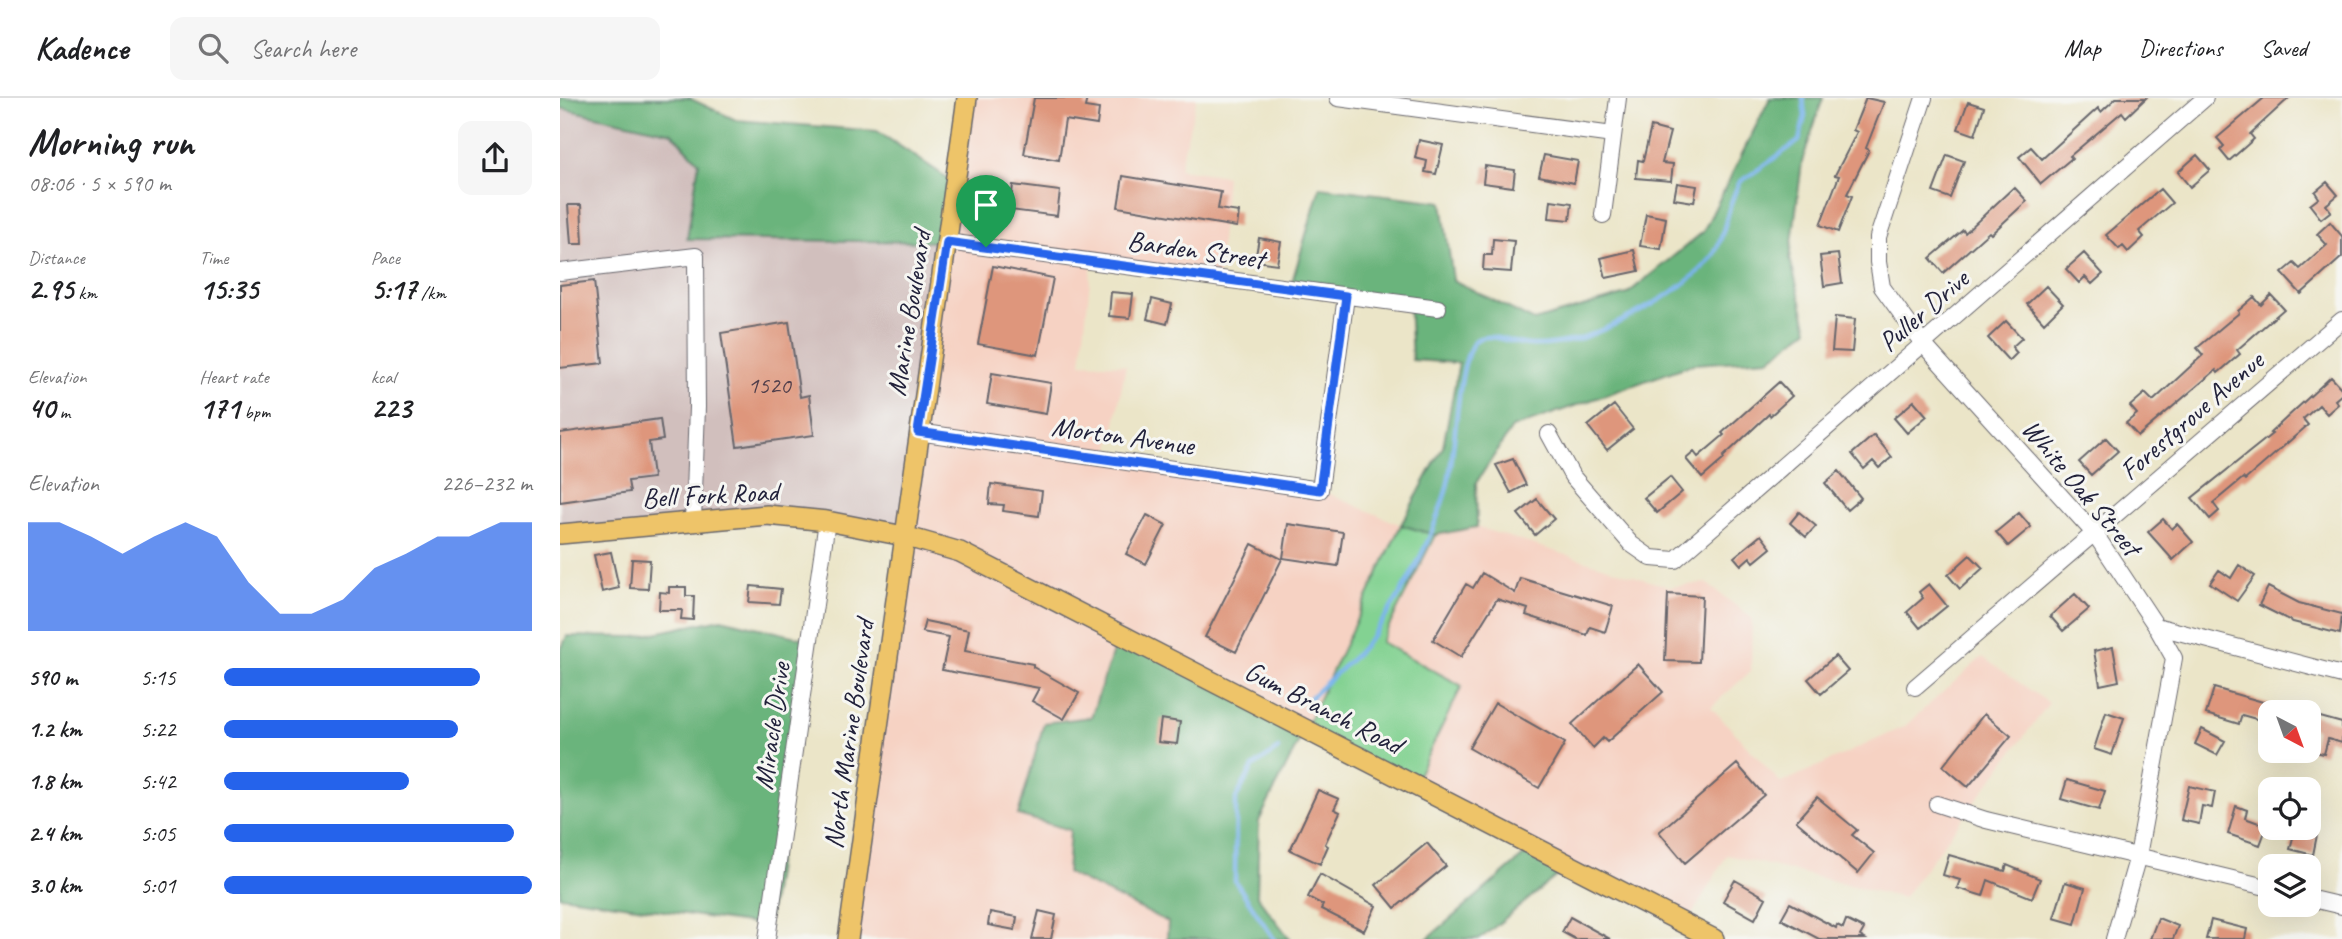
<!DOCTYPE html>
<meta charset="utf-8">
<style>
:root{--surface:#fff;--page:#f6f6f6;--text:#202124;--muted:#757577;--line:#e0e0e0;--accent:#2563eb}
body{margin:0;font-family:Caveat,sans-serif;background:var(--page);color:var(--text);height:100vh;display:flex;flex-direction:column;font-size:26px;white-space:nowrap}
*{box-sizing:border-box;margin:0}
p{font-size:23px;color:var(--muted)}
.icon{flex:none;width:38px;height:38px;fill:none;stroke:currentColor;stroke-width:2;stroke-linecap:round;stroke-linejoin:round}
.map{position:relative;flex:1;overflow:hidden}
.side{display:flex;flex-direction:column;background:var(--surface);width:560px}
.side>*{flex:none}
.needle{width:46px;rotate:139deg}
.tools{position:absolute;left:1698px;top:602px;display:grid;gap:14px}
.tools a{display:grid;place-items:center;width:63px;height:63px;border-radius:14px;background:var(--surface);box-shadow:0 7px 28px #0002;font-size:35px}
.pin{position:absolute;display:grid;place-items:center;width:60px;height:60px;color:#fff;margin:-72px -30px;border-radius:50% 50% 50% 0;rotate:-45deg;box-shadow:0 0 7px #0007}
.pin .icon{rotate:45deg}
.round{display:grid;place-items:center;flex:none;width:74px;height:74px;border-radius:14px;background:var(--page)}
.overview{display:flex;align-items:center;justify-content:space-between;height:119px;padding:0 28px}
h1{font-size:38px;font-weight:700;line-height:52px}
.metrics{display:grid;grid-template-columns:repeat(3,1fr);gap:10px;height:119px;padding:7px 28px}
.metrics div{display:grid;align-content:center}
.metrics b{font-size:30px;font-weight:700}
.metrics small{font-size:19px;font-weight:400}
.metrics p{font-size:19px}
.chart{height:196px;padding:14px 28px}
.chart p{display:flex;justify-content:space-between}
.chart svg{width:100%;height:126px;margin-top:7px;fill:var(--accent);opacity:.7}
ul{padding:0 28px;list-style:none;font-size:23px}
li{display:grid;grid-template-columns:112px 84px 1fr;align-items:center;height:52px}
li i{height:18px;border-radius:9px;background:var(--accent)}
header{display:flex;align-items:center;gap:42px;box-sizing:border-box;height:98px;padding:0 35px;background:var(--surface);border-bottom:2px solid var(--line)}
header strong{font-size:33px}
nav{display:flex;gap:38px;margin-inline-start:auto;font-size:24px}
.search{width:490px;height:63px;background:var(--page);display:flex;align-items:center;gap:18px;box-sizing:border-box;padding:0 24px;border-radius:14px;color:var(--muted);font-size:26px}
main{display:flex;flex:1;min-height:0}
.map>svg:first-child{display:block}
.built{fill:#f6d2c3}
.industrial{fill:#d1bfbd}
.green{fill:#83d292;stroke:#527a66;stroke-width:2}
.forest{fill:#6ab47c;stroke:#466b5c;stroke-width:2}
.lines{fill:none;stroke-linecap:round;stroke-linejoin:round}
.stream{stroke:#7cb5ec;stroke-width:4.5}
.building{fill:#de967b}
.minor-casing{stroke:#68666c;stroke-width:18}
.major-casing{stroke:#68666c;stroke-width:22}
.minor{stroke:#fff;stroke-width:16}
.major{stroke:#eec469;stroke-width:19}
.route-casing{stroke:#fff;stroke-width:14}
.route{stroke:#2563eb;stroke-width:9}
.labels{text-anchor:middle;stroke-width:6;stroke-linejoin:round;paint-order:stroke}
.number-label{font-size:24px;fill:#513f4b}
.street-label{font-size:28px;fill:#22223b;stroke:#f6f6f2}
</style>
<header>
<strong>Kadence</strong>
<div class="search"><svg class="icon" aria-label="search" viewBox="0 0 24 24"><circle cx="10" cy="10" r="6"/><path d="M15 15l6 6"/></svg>Search here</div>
<nav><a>Map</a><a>Directions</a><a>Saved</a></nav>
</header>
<main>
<section class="side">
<div class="overview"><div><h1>Morning run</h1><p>08:06 · 5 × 590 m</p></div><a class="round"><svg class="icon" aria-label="share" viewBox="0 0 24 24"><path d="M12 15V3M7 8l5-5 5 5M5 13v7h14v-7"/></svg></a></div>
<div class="metrics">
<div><p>Distance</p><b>2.95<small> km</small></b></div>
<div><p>Time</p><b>15:35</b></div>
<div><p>Pace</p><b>5:17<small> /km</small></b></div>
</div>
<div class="metrics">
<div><p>Elevation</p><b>40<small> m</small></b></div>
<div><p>Heart rate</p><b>171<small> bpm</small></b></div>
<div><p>kcal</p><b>223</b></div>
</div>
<div class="chart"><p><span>Elevation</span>226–232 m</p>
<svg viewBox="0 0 160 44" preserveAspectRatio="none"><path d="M0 44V6L10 6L20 11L30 17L40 11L50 6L60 11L70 27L80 38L90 38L100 33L110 22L120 17L130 11L140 11L150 6L160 6V44z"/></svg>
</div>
<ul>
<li><b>590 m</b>5:15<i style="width:83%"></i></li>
<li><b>1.2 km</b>5:22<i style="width:76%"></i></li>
<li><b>1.8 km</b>5:42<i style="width:60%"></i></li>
<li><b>2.4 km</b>5:05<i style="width:94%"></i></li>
<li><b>3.0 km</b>5:01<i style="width:100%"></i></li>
</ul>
</section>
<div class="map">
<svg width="1782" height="841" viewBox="0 0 1782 841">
<rect width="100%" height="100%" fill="#f6f6f2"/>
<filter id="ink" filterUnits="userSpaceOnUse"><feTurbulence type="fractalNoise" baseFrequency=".0143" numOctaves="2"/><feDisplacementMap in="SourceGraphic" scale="14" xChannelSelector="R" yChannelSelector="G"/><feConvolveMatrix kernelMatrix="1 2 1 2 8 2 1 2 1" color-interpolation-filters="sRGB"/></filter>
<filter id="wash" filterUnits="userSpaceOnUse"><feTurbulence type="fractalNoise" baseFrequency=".00686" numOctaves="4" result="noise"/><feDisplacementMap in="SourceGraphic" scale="28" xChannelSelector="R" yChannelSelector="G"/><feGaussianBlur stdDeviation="1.57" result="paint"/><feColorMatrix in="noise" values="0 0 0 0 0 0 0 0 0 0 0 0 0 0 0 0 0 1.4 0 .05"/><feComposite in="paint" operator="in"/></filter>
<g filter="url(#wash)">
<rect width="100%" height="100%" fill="#ebe5c8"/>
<path class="built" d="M 407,0 L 637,0 L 619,71 L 666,78 L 658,181 L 532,164 L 521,265 L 566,267 L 548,361 L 760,392 L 841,427 L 745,631 L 559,536 L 531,619 L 510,732 L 507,775 L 608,824 L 607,841 L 288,841 Z
M 917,429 L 1109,489 L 1146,485 L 1192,520 L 1191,573 L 1151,609 L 1221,685 L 1344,629 L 1422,559 L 1489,605 L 1343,800 L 1167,757 L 1126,827 L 853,687 L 821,544 L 875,437 Z"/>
<path class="industrial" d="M 0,10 L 112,35 L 139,64 L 128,141 L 387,144 L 344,438 L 267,423 L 0,436 Z"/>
<path class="green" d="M 841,427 L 875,437 L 821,544 L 902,588 L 853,687 L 745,631 Z"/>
<path class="forest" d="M 0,0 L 129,0 L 176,22 L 317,33 L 395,85 L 387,144 L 127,141 L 139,64 L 112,35 L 0,10 Z
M 1210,0 L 1263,0 L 1242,64 L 1230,161 L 1248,231 L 1209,261 L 1133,266 L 952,330 L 916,385 L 917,429 L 875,437 L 841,427 L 883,349 L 899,265 L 852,262 L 849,206 L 730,191 L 760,89 L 882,104 L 893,182 L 974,223 L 1067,196 L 1143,134 Z
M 161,521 L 250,542 L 208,828 L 0,798 L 0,553 L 7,538 L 76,539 Z
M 559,535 L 745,631 L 699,723 L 697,798 L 730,841 L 607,841 L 608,824 L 507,775 L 510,732 L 458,717 L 484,625 L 531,619 Z
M 974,749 L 1010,767 L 920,841 L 867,841 Z"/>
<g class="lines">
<path class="stream" d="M 747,603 C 769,581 796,560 814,535 C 845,493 871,443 886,393 C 896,361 896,263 915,243 C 927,232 954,247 970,247 C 986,248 1003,245 1018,241 C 1055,229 1136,188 1155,154 C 1167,132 1167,105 1180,84 L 1239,43 L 1245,18 L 1243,0
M 714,841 L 675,783 L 676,700 L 693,669 L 718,651"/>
</g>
<g id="blocks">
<path class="building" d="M 474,0 L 527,0 L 525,9 L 539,11 L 537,27 L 505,22 L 499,62 L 464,56 Z
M 1306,0 L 1324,4 L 1306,50 L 1309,52 L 1287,96 L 1292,98 L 1278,134 L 1260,127 L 1279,78 L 1275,77 L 1297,34 L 1293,32 Z
M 1556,0 L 1586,0 L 1566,19 L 1562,14 L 1510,58 L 1512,60 L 1481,86 L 1459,59 L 1471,49 L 1482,61 L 1538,10 L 1541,14 Z
M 1704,0 L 1729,0 L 1690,36 L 1694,41 L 1669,63 L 1660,52 L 1664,48 L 1657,40 Z
M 1408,4 L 1424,9 L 1415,37 L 1398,31 Z
M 1091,29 L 1110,34 L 1102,65 L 1113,66 L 1111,83 L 1076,80 L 1078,62 L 1083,63 Z
M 859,42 L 883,47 L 876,76 L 865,74 L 867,63 L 855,60 Z
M 984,57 L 1018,63 L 1014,85 L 979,78 Z
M 1387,57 L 1404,63 L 1390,100 L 1373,94 Z
M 1637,57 L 1650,72 L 1630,89 L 1618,74 Z
M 925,68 L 955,72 L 953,89 L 923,85 Z
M 563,78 L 661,94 L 658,111 L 679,114 L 677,129 L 558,109 Z
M 1767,84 L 1778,97 L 1766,107 L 1771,113 L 1761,121 L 1750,107 L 1759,100 L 1755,94 Z
M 1117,85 L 1137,88 L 1134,104 L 1114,101 Z
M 453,87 L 500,93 L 497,118 L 450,112 Z
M 1454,89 L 1467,103 L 1431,136 L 1429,134 L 1383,175 L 1370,160 L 1403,132 L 1405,135 Z
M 1600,91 L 1612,105 L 1579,133 L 1584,139 L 1568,154 L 1563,148 L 1559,151 L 1546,137 Z
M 991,102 L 1012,105 L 1010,122 L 989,120 Z
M 8,107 L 21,107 L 23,146 L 11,146 Z
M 1086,116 L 1106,120 L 1101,151 L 1080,148 Z
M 1770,124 L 1782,138 L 1782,159 L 1741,196 L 1722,175 L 1734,165 L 1740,171 L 1767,147 L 1757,136 Z
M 699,140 L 721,144 L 717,166 L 695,163 Z
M 933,141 L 954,143 L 951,174 L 923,172 L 924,157 L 932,157 Z
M 1074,152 L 1079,173 L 1046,180 L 1041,160 Z
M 1524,155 L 1543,176 L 1532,186 L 1525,179 L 1519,185 L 1506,171 Z
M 1278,156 L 1282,185 L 1264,188 L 1260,158 Z
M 433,168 L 493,180 L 478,257 L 418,246 Z
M 34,183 L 43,265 L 0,270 L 0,187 Z
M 1486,188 L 1503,206 L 1484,225 L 1467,206 Z
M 551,194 L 573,196 L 570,220 L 549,218 Z
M 1711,197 L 1724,211 L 1677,252 L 1680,256 L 1658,275 L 1656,272 L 1578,338 L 1566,325 L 1577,316 L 1570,308 L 1585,295 L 1593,303 L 1643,257 L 1637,250 L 1679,215 L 1678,213 L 1694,199 L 1701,207 Z
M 592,201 L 612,206 L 607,226 L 587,221 Z
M 1275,219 L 1295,221 L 1292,254 L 1272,253 Z
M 1446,223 L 1462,240 L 1452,249 L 1457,255 L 1449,263 L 1428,240 Z
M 229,224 L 240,299 L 249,297 L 254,337 L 177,348 L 161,235 Z
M 432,275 L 491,285 L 486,316 L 427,306 Z
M 1771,279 L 1782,291 L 1782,296 L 1775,302 L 1778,306 L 1767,316 L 1759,307 L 1743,321 L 1748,327 L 1685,382 L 1683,380 L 1653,405 L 1659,413 L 1650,421 L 1632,400 L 1712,336 L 1710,335 Z
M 1219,284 L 1232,298 L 1210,318 L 1209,316 L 1163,359 L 1164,361 L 1142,380 L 1126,361 L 1134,354 L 1138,359 L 1164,337 L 1162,335 Z
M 1354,303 L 1367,318 L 1347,335 L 1334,320 Z
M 1054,307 L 1073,331 L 1047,352 L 1028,328 Z
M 100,321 L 103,342 L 89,344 L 93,380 L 68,383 L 70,394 L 0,404 L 0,335 Z
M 1314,337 L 1332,359 L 1319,370 L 1313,363 L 1304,371 L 1292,356 Z
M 1546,340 L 1558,353 L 1531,377 L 1519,364 Z
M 953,361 L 966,387 L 951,395 L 936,367 Z
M 1279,373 L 1301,400 L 1287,412 L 1265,385 Z
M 1110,379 L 1122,394 L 1097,415 L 1084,400 Z
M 431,386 L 482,393 L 479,418 L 443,413 L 444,407 L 429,406 Z
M 977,401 L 994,421 L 975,437 L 958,416 Z
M 1239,414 L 1256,428 L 1246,439 L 1230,425 Z
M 1459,415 L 1471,429 L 1448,448 L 1436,434 Z
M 587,417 L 606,427 L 586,466 L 566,456 Z
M 1603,421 L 1612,431 L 1617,426 L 1633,444 L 1613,462 L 1588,434 Z
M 728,426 L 783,434 L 778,468 L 723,460 Z
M 1201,437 L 1211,450 L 1194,464 L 1190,459 L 1181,467 L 1174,459 Z
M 692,446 L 722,461 L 676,554 L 645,539 Z
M 51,454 L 59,490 L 42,494 L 34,457 Z
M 1410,457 L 1423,470 L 1400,491 L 1388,477 Z
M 72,461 L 90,462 L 88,491 L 70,490 Z
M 1679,467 L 1695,478 L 1677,503 L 1650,485 L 1659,472 L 1671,480 Z
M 922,475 L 955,495 L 960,480 L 1053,508 L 1045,534 L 1030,529 L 1027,537 L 966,517 L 968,511 L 937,501 L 901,559 L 873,542 L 906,486 L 913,490 Z
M 1369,486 L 1387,508 L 1360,530 L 1347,514 L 1363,500 L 1359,494 Z
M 191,488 L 221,491 L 219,506 L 189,504 Z
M 109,489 L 126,489 L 126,498 L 134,498 L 133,522 L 121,521 L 122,512 L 99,512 L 100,494 L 109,495 Z
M 1708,489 L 1739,505 L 1782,516 L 1780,536 L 1733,524 L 1699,507 Z
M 1108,496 L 1142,498 L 1139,564 L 1105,563 Z
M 1515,496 L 1529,511 L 1503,533 L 1490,518 Z
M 365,523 L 409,532 L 405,553 L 473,566 L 473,569 L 519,595 L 504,621 L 472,603 L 479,590 L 382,572 L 389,539 L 362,534 Z
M 1553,549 L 1559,583 L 1540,587 L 1534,553 Z
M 1275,558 L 1288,573 L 1261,596 L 1248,581 Z
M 1078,566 L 1103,594 L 1047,644 L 1043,640 L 1033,650 L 1012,626 Z
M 1654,590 L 1710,606 L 1710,625 L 1682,617 L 1679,626 L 1646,616 Z
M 935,605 L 1005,645 L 979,690 L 909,650 Z
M 1546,614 L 1564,620 L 1552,657 L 1534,651 Z
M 1424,616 L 1451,638 L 1408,689 L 1383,668 Z
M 1753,617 L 1782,625 L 1782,645 L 1768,641 L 1764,656 L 1751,653 L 1756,631 L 1750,629 Z
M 601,621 L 620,624 L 617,646 L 598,644 Z
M 1642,631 L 1665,643 L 1657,657 L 1635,646 Z
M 1177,666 L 1204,697 L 1125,765 L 1099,734 Z
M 1507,682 L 1545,693 L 1539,712 L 1501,701 Z
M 1629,688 L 1655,694 L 1652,710 L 1642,708 L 1639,726 L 1621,722 Z
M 758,692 L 779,701 L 774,711 L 780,714 L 765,746 L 768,748 L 760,766 L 730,752 Z
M 1257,699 L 1297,732 L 1292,737 L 1314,755 L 1298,775 L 1236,723 Z
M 1676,708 L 1687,712 L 1685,720 L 1707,728 L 1700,747 L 1668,736 Z
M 1735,732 L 1757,737 L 1753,757 L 1730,751 Z
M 867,745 L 886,768 L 835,810 L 816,787 Z
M 1389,757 L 1445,773 L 1447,767 L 1480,781 L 1472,800 L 1428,782 L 1423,798 L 1397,790 L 1400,782 L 1383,777 Z
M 760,776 L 816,808 L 804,833 L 761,811 L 763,807 L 748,799 Z
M 1175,782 L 1206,800 L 1195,821 L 1163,803 Z
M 1505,784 L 1525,790 L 1515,826 L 1494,820 Z
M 1230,805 L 1276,830 L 1277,827 L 1283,830 L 1286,822 L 1304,831 L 1300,838 L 1305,841 L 1259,841 L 1221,821 Z
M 479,813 L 496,817 L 491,841 L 472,841 Z
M 430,814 L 457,819 L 455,832 L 428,827 Z
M 1010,819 L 1050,841 L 1015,841 L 1002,834 Z
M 1598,820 L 1618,828 L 1613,841 L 1590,841 Z
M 1651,822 L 1687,831 L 1685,841 L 1646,841 Z"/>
</g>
</g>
<g filter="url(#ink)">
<use href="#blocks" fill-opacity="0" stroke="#68666c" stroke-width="2"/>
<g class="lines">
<defs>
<path id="minor" d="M 778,0 L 1053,37
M 1364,0 L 1318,139 L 1318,164 L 1322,189 L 1364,247 L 1535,436 L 1596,528 L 1614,560 L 1578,758 L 1554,841
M 1043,117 L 1058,0
M 387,144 L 878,210
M 0,174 L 136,158 L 137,309 L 133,423
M 358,334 L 760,392 L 786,198
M 989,336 L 1012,378 L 1071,446 L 1091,460 L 1115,462 L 1645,0
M 1596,528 L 1782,577
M 1355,589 L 1782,222
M 1377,706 L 1426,722 L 1710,790
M 1748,800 L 1782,808
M 207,841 L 267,423"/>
<path id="major" d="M 0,436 L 207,417 L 267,423 L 344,438 L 400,454 L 1154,841
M 288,841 L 407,0"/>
</defs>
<use href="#minor" class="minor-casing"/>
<use href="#major" class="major-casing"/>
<use href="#minor" class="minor"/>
<use href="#major" class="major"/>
</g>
</g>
<g class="lines" filter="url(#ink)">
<defs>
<path id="route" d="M 387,144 L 786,198 L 760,392 L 358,334 Z"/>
</defs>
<use href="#route" class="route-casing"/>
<use href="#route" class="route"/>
</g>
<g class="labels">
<g class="number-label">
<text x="209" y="295">1520</text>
</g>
<g class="street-label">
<text transform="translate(636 151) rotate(8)" y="10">Barden Street</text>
<text transform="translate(1363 212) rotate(-41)" y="10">Puller Drive</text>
<text transform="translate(348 215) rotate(-81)" y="10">Marine Boulevard</text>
<text transform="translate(1631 317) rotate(-41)" y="10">Forestgrove Avenue</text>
<text transform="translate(563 337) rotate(8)" y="10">Morton Avenue</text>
<text transform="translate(1522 389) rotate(50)" y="10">White Oak Street</text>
<text transform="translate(150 396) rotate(-3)" y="10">Bell Fork Road</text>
<text transform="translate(764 609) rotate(27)" y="10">Gum Branch Road</text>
<text transform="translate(211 628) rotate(-82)" y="10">Miracle Drive</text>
<text transform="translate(288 636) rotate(-82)" y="10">North Marine Boulevard</text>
</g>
</g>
</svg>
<div class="tools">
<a><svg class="needle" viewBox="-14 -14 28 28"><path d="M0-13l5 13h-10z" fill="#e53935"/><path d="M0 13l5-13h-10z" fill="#757577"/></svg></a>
<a><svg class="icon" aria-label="locate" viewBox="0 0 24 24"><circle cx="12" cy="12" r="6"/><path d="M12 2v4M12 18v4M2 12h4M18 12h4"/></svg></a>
<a><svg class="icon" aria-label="layers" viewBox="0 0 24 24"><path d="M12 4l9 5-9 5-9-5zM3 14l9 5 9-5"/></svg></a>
</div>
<div class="pin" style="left:426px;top:149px;background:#1e9e55"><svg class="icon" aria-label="arrive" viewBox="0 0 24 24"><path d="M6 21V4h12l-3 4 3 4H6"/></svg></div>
</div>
</main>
